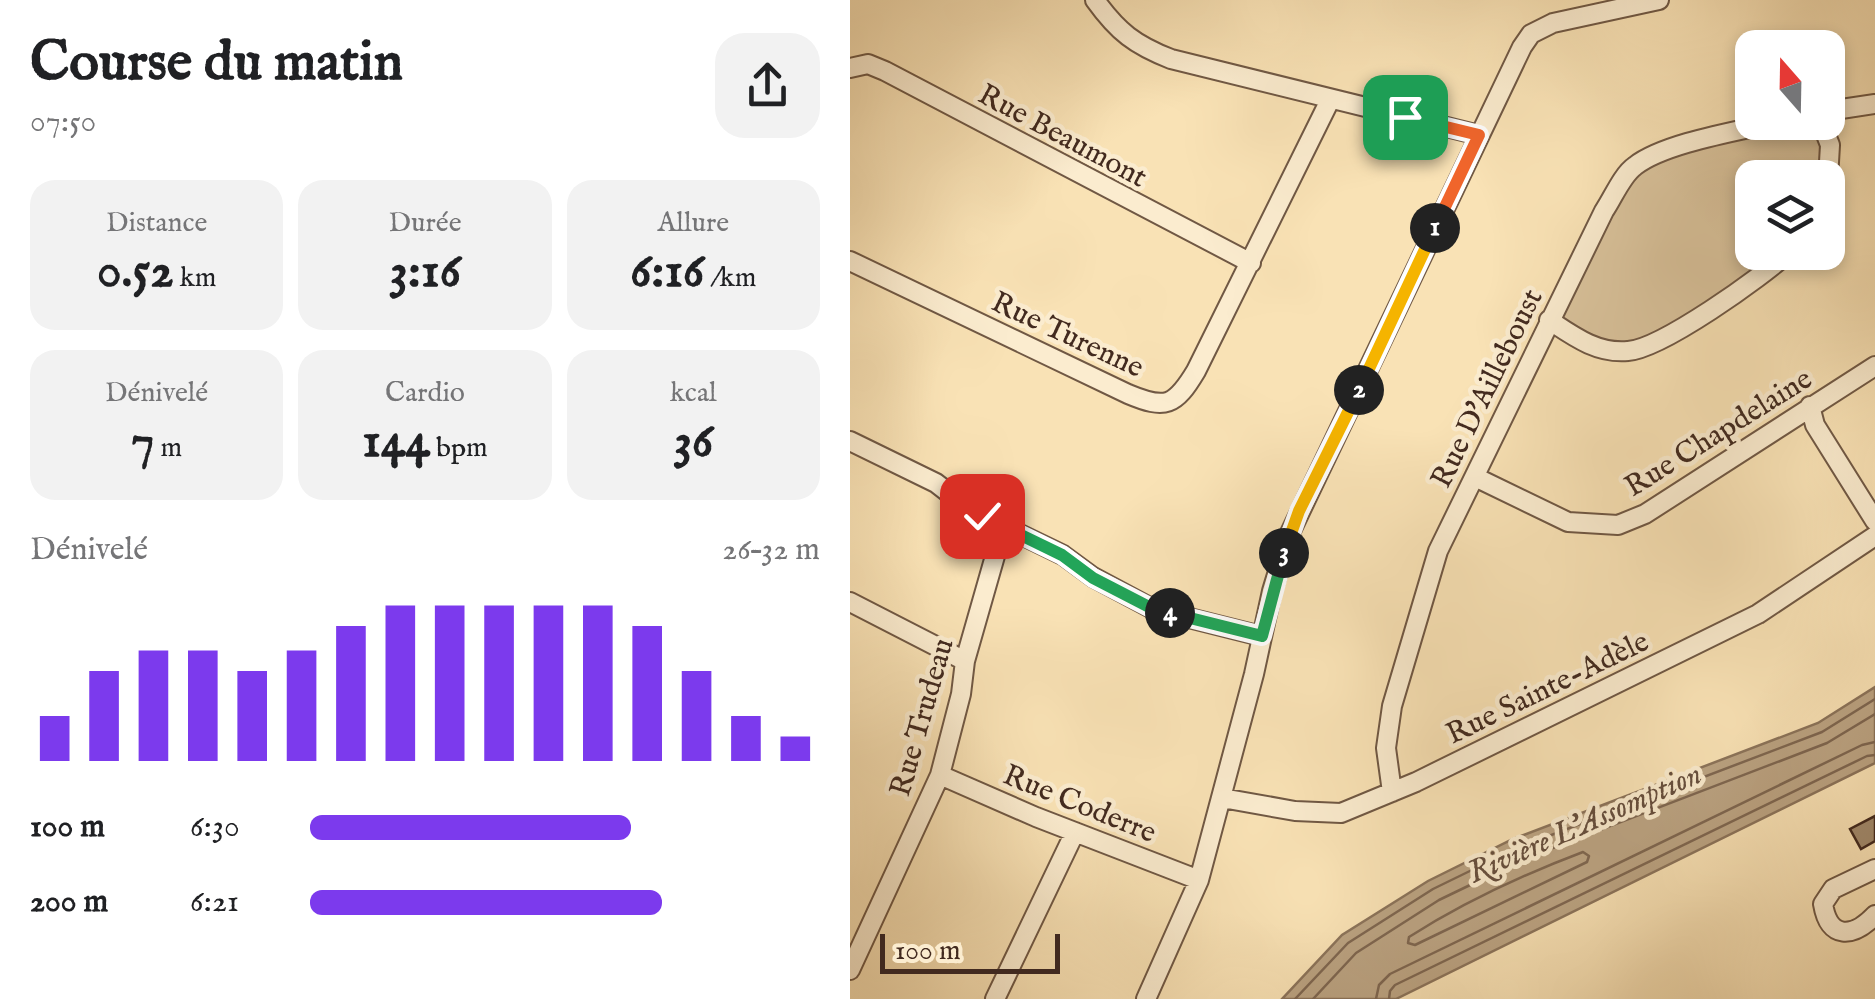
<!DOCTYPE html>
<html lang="fr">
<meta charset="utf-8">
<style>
:root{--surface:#fff;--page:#f2f2f2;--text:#202124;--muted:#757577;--accent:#7c3aed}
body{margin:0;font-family:"IM FELL English",serif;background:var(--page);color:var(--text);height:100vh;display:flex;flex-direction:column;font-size:38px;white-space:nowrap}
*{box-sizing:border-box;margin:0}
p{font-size:32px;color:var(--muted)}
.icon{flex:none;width:55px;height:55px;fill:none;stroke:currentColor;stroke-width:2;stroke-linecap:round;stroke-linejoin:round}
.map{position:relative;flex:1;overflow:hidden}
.side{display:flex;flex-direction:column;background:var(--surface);width:850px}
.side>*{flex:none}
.needle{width:65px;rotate:340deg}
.controls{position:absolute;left:885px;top:30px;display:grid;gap:20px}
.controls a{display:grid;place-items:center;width:110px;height:110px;border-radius:20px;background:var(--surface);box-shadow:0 5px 15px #0003;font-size:50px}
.scale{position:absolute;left:30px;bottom:25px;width:180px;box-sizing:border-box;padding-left:10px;border:5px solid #422a1f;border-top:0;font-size:28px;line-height:35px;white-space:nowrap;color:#422a1f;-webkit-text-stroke:8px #fbeccf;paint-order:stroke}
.pin{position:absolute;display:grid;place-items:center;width:85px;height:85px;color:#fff;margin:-42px;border-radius:20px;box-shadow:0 5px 15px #0006}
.km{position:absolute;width:50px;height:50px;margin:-25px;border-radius:50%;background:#222;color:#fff;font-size:28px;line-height:50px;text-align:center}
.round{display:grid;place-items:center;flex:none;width:105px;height:105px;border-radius:30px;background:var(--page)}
.summary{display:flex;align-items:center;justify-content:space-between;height:170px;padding:0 30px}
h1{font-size:55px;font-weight:800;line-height:75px}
.stats{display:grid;grid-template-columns:repeat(3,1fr);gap:15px;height:170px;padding:10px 30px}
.stats div{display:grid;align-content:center;border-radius:25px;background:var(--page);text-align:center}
.stats b{font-size:50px;font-weight:800}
.stats small{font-size:28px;font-weight:400}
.stats p{font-size:28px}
.chart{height:280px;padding:20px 30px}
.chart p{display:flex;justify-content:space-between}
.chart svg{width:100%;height:180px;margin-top:10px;stroke:var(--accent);stroke-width:6}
ul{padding:0 30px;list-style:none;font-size:32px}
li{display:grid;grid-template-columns:160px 120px 1fr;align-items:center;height:75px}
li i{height:25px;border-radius:12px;background:var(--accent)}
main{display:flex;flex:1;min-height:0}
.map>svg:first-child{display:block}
.green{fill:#dac39c;stroke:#8e765e;stroke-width:2.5}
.water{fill:#bba382;stroke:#8b735a;stroke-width:2.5}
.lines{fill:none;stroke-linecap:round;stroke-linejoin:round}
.shore{stroke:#7e6650;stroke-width:2.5}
.building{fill:#a18a6d;stroke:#422a1f;stroke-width:2.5}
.minor-casing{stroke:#705844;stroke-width:22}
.minor{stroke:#fbeccf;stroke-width:18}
.split-1-casing{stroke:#fff;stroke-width:20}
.split-2-casing{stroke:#fff;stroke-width:20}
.split-3-casing{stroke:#fff;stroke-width:20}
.split-4-casing{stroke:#fff;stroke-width:20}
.split-5-casing{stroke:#fff;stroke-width:20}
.split-1{stroke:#f0652b;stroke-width:12}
.split-2{stroke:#f5b400;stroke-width:12}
.split-3{stroke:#f5b400;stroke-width:12}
.split-4{stroke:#22a559;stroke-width:12}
.split-5{stroke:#22a559;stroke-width:12}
.labels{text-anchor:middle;stroke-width:9;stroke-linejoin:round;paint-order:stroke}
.street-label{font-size:30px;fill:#422a1f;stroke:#fbeccf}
.water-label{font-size:32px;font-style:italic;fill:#664e3d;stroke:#fbeccf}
</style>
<main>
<section class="side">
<div class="summary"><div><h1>Course du matin</h1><p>07:50</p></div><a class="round"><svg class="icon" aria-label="share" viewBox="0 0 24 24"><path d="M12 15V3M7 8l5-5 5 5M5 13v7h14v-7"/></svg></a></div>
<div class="stats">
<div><p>Distance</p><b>0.52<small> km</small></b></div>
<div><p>Durée</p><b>3:16</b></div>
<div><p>Allure</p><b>6:16<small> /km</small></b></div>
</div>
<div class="stats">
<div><p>Dénivelé</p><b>7<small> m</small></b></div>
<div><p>Cardio</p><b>144<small> bpm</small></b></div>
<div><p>kcal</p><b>36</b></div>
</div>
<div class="chart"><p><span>Dénivelé</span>26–32 m</p>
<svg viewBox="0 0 160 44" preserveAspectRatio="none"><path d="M5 44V33M15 44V22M25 44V17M35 44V17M45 44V22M55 44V17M65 44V11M75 44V6M85 44V6M95 44V6M105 44V6M115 44V6M125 44V11M135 44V22M145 44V33M155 44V38"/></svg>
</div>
<ul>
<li><b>100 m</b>6:30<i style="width:63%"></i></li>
<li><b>200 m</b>6:21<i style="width:69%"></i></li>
</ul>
</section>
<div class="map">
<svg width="1025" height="999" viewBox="0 0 1025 999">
<rect width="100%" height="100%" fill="#f9e2b5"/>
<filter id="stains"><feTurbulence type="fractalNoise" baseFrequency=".002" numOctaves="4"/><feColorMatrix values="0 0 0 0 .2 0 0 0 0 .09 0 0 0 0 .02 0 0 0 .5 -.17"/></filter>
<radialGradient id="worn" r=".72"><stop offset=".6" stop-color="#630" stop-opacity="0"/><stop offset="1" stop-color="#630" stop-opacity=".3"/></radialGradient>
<path class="green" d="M 927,123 L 971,123 L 978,178 L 902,178 L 902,252 L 939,253 L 778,351 L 699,320 L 784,166 Z"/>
<path class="water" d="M 1025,687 L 1025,763 L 546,999 L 432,999 L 492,935 L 578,881 L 663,839 L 968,723 Z"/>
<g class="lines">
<path class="shore" d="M 733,852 L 739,856 L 737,862 L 565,945 L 558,943 L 559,937 C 614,902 672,875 733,852 Z
M 445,999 L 498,943 L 583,889 L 667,848 L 972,732 L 1025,699
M 463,999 L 506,953 L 589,900 L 672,860 L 977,743 L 1025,714
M 526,999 L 529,985 L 540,974 L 1012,745 L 1025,742
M 539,999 L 540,991 L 545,985 L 1017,756 L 1025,755"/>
</g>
<path class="building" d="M 1025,816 L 1025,841 L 1011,849 L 1000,829 Z"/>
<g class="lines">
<defs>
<path id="minor" d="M 245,0 C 268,32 285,45 321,59 L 629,135
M 0,68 L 18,64 L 35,71 L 401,263
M 978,111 L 1025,104
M 971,122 L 980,145 L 978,179
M 0,261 L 278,394 C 316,410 325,406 346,371 L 480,100
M 699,320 C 723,336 747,354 778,351 C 811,349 912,277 939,252
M 960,406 L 965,425 L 1025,521
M 0,441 L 86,483 L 122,511 L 213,555 L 243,577 L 303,609 L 411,636
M 625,477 L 718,522 L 768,525 L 795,514 L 1025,366
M 0,602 L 115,661
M 90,775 L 186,817 L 349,880
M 542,792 L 536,748 L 542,706 L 588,551 L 754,211 C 763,198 772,175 785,166 C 814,143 889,131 927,122
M 372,798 L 445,811 L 491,813 L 566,782 L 908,614 L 1025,536
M 1025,869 L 983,889 L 973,904 C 979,940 1003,938 1025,915
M 0,970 L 90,775 L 111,694 L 115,661 L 153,528
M 145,999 L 225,832
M 296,999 L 349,880 L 404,674 L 422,591 L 439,535 L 672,47 L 681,34 L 703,23 L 809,0"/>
</defs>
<use href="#minor" class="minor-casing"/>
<use href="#minor" class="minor"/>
</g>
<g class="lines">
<defs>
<path id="split-1" d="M 555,117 L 629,135 L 585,228"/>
<path id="split-2" d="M 509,390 L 585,228"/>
<path id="split-3" d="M 434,553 L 449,511 L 509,390"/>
<path id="split-4" d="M 320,613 L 412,636 L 434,553"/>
<path id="split-5" d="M 132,516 L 212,555 L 243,578 L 303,609 L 320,613"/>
</defs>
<use href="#split-1" class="split-1-casing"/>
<use href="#split-2" class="split-2-casing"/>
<use href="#split-3" class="split-3-casing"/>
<use href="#split-4" class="split-4-casing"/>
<use href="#split-5" class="split-5-casing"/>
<use href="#split-1" class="split-1"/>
<use href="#split-2" class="split-2"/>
<use href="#split-3" class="split-3"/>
<use href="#split-4" class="split-4"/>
<use href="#split-5" class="split-5"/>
</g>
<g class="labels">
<g class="street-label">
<text transform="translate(213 135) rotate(28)" y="10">Rue Beaumont</text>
<text transform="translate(218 334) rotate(25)" y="10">Rue Turenne</text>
<text transform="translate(636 388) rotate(-64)" y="10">Rue D'Ailleboust</text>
<text transform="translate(868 432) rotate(-32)" y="10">Rue Chapdelaine</text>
<text transform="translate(697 687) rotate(-26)" y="10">Rue Sainte-Adèle</text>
<text transform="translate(71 717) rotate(-74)" y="10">Rue Trudeau</text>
<text transform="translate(230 803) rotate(22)" y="10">Rue Coderre</text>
</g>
<g class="water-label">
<text transform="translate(734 822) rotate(-24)" y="11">Rivière L'Assomption</text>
</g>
</g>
<rect width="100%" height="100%" filter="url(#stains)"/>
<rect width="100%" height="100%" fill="url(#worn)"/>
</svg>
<div class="controls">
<a><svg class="needle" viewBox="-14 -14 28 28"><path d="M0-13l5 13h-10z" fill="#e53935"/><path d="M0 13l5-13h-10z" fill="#757577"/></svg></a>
<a><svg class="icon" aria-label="layers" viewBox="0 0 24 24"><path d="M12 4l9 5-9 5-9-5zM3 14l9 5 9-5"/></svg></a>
</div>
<div class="scale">100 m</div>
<div class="pin" style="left:555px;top:117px;background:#1e9e55"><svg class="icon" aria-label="arrive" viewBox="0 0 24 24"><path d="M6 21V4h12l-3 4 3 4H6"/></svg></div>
<div class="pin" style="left:132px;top:516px;background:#d93025"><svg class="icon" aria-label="check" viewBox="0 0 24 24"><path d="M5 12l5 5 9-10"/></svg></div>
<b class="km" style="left:585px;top:228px">1</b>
<b class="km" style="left:509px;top:390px">2</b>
<b class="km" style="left:434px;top:553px">3</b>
<b class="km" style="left:320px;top:613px">4</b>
</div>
</main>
